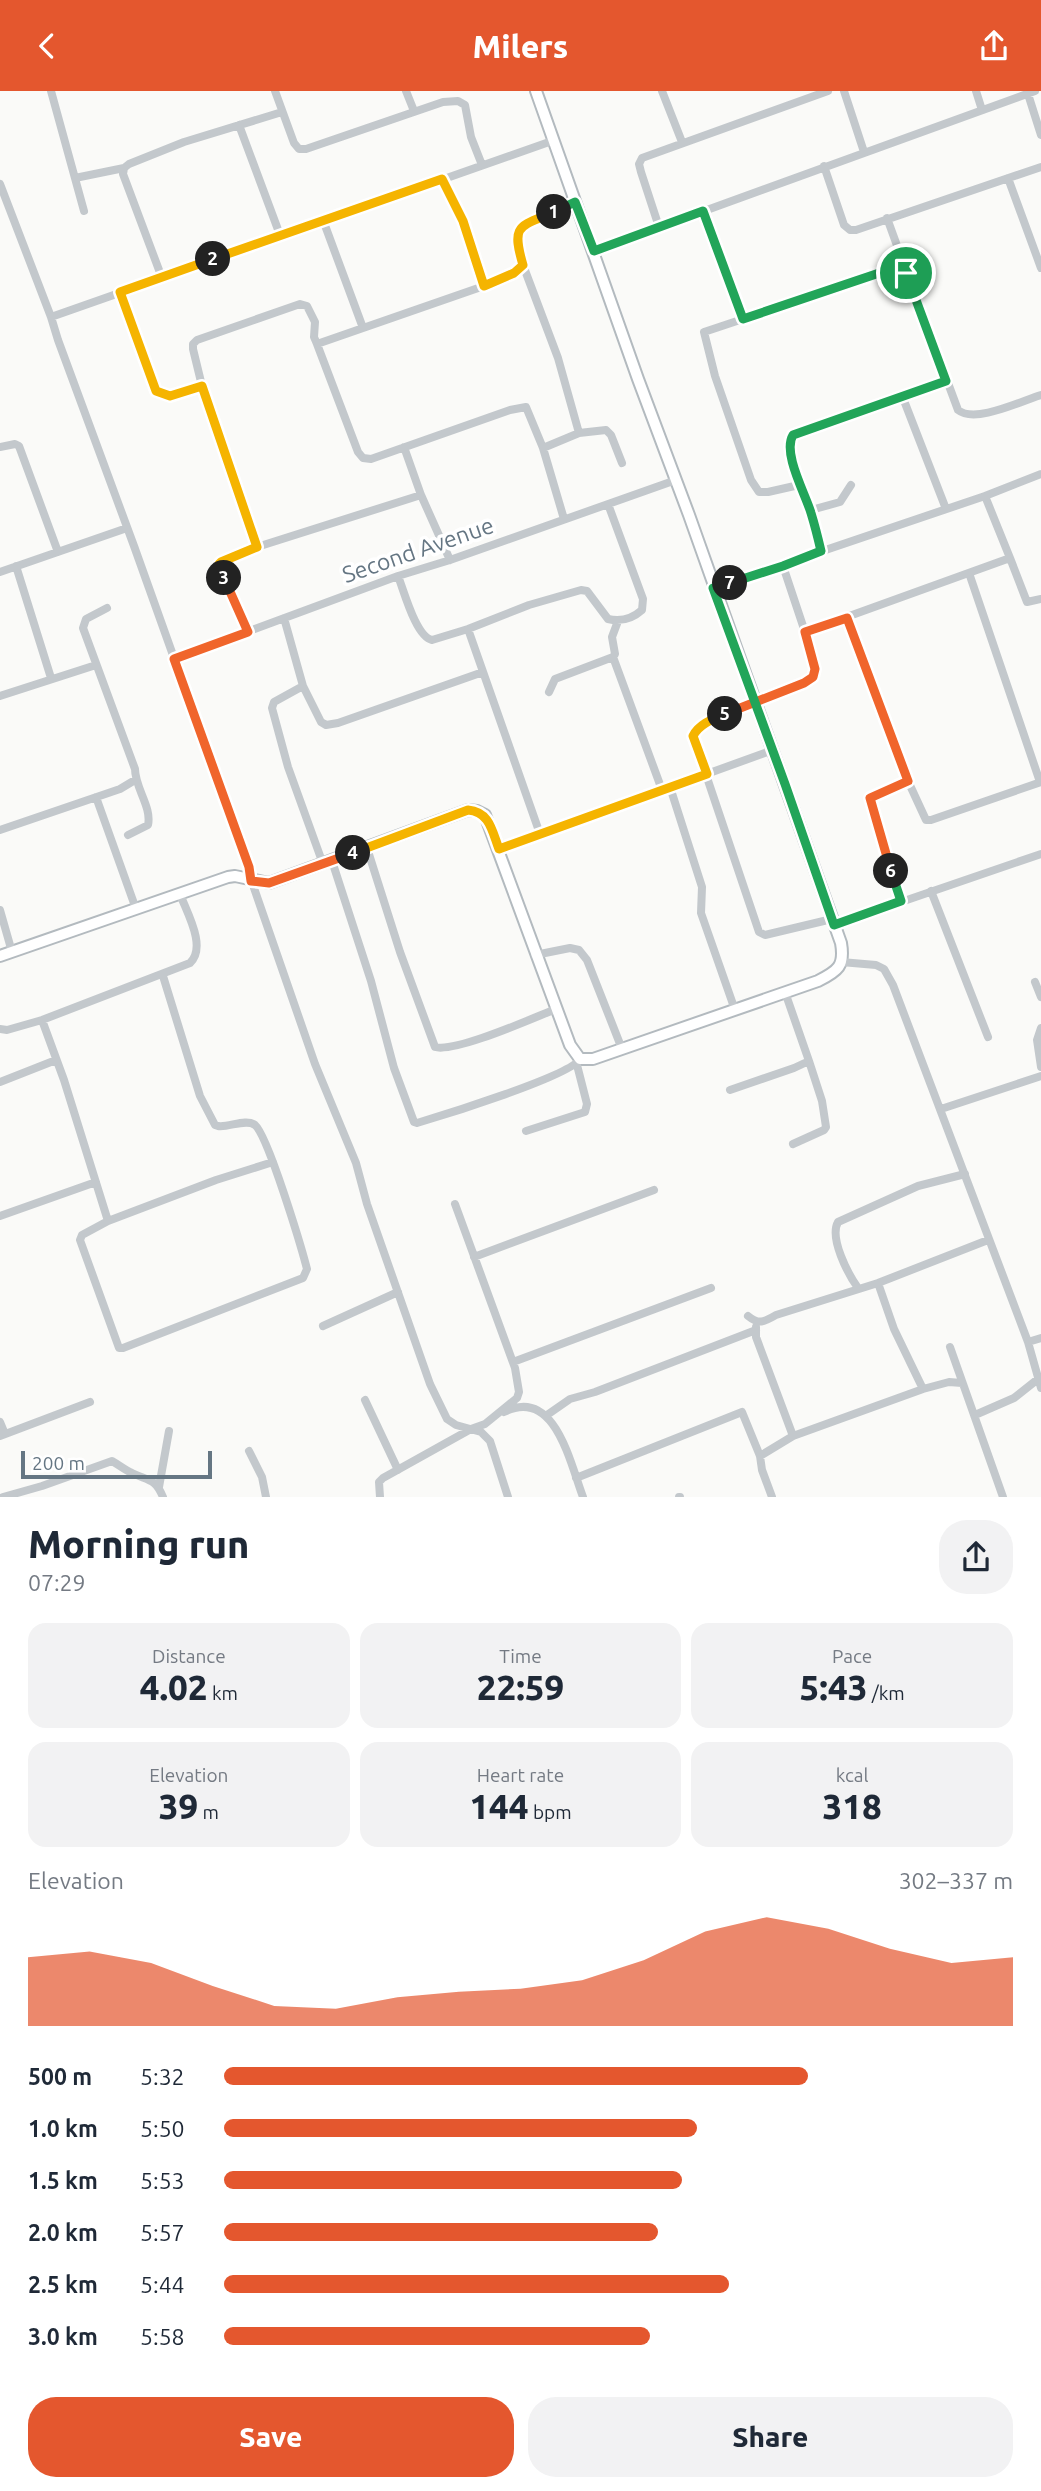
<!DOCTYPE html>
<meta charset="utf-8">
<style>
:root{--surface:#fff;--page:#f2f2f3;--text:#1f2937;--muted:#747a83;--accent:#e4572e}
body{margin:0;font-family:Ubuntu,sans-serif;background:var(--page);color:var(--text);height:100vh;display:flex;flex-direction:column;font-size:26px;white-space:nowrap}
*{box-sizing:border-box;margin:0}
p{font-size:23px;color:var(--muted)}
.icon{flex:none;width:38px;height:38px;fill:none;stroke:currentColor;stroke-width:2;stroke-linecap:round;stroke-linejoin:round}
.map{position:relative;height:1406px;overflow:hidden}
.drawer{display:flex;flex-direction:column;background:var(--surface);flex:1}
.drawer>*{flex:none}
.scale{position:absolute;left:21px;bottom:18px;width:191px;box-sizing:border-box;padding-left:7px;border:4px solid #657683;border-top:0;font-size:19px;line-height:24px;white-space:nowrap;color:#657683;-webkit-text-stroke:5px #fff;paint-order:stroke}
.pin{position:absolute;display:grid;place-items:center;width:60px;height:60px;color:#fff;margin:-30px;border:4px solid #fff;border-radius:50%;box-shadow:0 2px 7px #0007}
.km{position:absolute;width:35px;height:35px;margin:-18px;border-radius:50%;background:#222;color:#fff;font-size:19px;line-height:35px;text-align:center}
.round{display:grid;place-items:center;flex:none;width:74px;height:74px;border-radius:28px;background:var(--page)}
.headline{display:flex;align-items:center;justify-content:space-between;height:119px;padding:0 28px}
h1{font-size:38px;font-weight:800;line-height:52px}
.stats{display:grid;grid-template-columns:repeat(3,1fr);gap:10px;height:119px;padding:7px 28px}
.stats div{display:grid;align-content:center;border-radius:18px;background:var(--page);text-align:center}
.stats b{font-size:35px;font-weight:800}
.stats small{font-size:19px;font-weight:400}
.stats p{font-size:19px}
.chart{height:196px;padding:14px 28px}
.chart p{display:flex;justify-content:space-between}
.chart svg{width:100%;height:126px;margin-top:7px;fill:var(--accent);opacity:.7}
.button{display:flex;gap:14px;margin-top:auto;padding:14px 28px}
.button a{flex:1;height:80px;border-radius:28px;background:var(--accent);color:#fff;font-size:28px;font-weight:800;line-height:80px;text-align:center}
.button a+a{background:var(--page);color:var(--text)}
ul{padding:0 28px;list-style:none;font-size:23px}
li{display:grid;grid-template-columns:112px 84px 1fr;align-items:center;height:52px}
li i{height:18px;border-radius:9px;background:var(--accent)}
header{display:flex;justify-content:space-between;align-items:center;height:91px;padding:0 28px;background:var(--accent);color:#fff;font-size:32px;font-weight:800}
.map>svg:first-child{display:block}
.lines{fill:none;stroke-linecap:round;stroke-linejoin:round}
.secondary-casing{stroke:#b3babf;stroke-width:14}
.street{stroke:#c3c8cc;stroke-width:8}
.secondary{stroke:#fff;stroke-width:10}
.split-1-casing{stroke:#fff;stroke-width:14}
.split-2-casing{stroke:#fff;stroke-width:14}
.split-3-casing{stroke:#fff;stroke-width:14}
.split-4-casing{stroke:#fff;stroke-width:14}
.split-5-casing{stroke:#fff;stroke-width:14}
.split-6-casing{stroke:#fff;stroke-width:14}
.split-7-casing{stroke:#fff;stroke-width:14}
.split-8-casing{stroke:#fff;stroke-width:14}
.split-1{stroke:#22a559;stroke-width:9}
.split-2{stroke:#f5b400;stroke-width:9}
.split-3{stroke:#f5b400;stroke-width:9}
.split-4{stroke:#f0652b;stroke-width:9}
.split-5{stroke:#f5b400;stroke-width:9}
.split-6{stroke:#f0652b;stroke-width:9}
.split-7{stroke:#22a559;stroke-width:9}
.split-8{stroke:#22a559;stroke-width:9}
.labels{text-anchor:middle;stroke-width:7;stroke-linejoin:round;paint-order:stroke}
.street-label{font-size:23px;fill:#657683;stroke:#fff}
</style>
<header><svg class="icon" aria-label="back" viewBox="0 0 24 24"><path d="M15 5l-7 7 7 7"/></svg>Milers<svg class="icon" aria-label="share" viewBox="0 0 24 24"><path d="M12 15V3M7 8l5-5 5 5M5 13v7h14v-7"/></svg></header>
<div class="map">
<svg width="1041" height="1406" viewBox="0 0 1041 1406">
<rect width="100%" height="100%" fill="#fafaf8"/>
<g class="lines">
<defs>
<path id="secondary" d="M 0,865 L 228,786 L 235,785 L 269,792 L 468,719 L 477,720 L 485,724 L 570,954 L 580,968 L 593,968 L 818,890 C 838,880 845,875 841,852 L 689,424 L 638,288 L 536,0"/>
</defs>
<use href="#secondary" class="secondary-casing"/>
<path class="street" d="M 51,0 L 84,120
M 275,0 L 294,52 L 299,58 L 306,58 L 443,11 L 458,10 L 465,14 L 471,46 L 482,74
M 406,0 L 414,20
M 662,0 L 682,51
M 844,0 L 864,61
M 976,0 L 982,19
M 1028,3 L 1041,44
M 239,34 L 280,144
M 824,75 L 844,134 L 850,139 L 856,139 L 1041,76
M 75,87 L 124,77
M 1008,87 L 1041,177
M 442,88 L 463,130 L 484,195
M 0,93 L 51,226 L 58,249 L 134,455 L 249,777 L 254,797 L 315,973 L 356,1072 L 367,1113 L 430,1293 L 447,1328 L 456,1334 L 481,1341 L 490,1350 L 508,1406
M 703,120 L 743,228 L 894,177 L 901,177 L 907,182 L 958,319 C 975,333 1021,310 1041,304
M 887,127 L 907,182
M 323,129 L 363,237
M 659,136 L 641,81 L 639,73 L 642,67 L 828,0
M 594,160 L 1035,0
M 523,174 L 558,267 L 579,342
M 162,187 L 123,83 L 124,77 L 129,73 L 184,51 L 282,21
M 120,201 L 153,295 C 165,313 186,300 202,295 L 193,258 L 193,253 L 197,249 L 300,213 L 307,215 L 315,231 L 314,246 L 317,253 L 484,195 L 514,182 L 523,174 L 517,144 L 521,136 L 575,111
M 51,226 L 552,50
M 743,228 L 704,241 L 715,285 L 751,389 L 759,401 L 768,401 L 799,394
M 317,253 L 358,361 L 363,367 L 371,368 L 510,319 L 526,316 L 543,357 L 564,428
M 202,295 L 257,456
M 903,307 L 946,418
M 0,356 L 15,353 L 19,355 L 58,461
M 404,356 L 421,404
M 543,357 L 579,342 L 606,339 L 611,344 L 622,372
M 811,419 L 840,411 L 851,394
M 821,460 C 818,447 815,435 811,422 C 806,404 782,362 794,344 L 946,291
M 1010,467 L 1027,511 L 1041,508
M 16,475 L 51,587
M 783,475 L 805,541 L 1010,467 L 985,405
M 0,481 L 127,437
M 969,482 L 1040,691
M 398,485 C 404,500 416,546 432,549 L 468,538 L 529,514 L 581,499 L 587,500 L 608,528 C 621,531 632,528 642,519 L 643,508 L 608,413
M 713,497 L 985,405 L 1041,383
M 107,517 L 86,528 L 83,537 L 135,678 C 135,697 152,716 148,734 L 128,744
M 284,527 L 303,595 L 321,631 L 326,634 L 338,632 L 483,581
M 847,527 L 908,690 L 926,729 L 931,729 L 1041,691
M 468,538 L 540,743
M 248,541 L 219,473 L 257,456 L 421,404 L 450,469
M 805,541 L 815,578 L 813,586 C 786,604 707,618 693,645 L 759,841 L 765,844 L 832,828
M 613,566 L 662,699
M 174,568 L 398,485 L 450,469 L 676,389
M 303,595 L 274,611 L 272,617 L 288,676 L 323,773
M 549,601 L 555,588 L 613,566 L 615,563 L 612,546 L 618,530
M 0,605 L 96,574
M 670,696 L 702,796 L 701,822 L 735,919
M 96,706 L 136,818
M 0,739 L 120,698 L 135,689
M 367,757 L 400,861 L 435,956 C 455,962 533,927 556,918
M 499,758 L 773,659
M 332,770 L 371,890 L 394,977 L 414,1031 L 417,1032 C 444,1024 570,985 580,968
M 931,800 L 988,946
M 901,810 L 870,707 L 908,690
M 0,819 L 12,861
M 834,834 L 1041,763
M 535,864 L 570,857 L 579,859 L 587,869 L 622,958
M 841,871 L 876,874 L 884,878 L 893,894 L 1028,1251 L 1041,1297
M 1035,891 L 1041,906
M 42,929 L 64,989 L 108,1130 L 82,1144 L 80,1149 L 119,1257 L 123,1257 L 303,1187 L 307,1178 C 301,1155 268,1045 255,1034 C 246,1027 228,1037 218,1035 L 215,1034 L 200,1005 L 163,885
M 1041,937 L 1037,949 L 1041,976
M 0,938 L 7,939 L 42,929 L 190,872 C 207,856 187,822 180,803
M 0,991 L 56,969
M 730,999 L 794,977 L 809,970 L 785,901
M 941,1018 L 1041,985
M 526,1040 L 585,1021 L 587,1013 L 577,974
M 793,1053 L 824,1039 L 826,1036 L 822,1010 L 809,970
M 0,1125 L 96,1091
M 108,1130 L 216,1089 L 273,1071
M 474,1166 L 654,1099
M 878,1192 L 894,1238 L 923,1298
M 858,1197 C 848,1183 829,1147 838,1131 L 918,1095 L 965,1083
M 748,1225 C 759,1234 764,1231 776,1224 L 878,1192 L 988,1149
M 323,1235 L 398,1201
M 756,1236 L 756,1246 L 793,1345
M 1028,1251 L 1041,1247
M 950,1256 L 1003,1406
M 513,1271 L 711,1197
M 365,1309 L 398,1379
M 504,1321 C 555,1295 570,1372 583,1406
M 547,1324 L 570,1308 L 595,1301 L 756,1239
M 975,1324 L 1014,1307 L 1038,1288
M 0,1331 L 5,1343
M 0,1345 L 90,1311
M 249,1360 L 262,1386 L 266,1406
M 760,1365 L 793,1345 L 923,1298 L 949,1291 L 962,1292
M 576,1387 L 742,1321 L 760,1365 L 762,1379 L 772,1406
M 159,1396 L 169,1340
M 3,1406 L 42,1395 L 112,1370 C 119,1374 125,1379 132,1382 C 149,1390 155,1387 163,1406
M 380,1406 L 379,1391 L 383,1387 L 471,1338 L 485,1333 L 517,1307 L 519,1301 L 515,1277 L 455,1113
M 679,1406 L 680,1406"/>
<use href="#secondary" class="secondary"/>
</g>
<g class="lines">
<defs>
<path id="split-1" d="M 554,121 L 575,111 L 594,160 L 703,120 L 743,228 L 894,177 L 901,177 L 906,182"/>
<path id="split-2" d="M 213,168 L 442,88 L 463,130 L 484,195 L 514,182 L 523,174 C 511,133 519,136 554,121"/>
<path id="split-3" d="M 213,168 L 120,201 L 156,300 L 170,305 L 202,295 L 257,456 L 221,471 L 219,473 L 224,487"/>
<path id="split-4" d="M 224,487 L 248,541 L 174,568 L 249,776 L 251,790 L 269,792 L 353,762"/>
<path id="split-5" d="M 353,762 L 468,719 C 490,721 492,740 499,758 L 707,683 L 693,645 C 699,633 713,628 725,623"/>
<path id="split-6" d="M 725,623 L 804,592 L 813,586 L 815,578 L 805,541 L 847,527 L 908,690 L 870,707 L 891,780"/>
<path id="split-7" d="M 730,492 L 713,497 L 785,693 L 834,834 L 901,810 L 891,780"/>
<path id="split-8" d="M 730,492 L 783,475 L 821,460 C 818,447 815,435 811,422 C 806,404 782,362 793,344 L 946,290 L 906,182"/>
</defs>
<use href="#split-1" class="split-1-casing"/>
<use href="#split-2" class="split-2-casing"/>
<use href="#split-3" class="split-3-casing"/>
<use href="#split-4" class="split-4-casing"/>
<use href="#split-5" class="split-5-casing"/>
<use href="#split-6" class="split-6-casing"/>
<use href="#split-7" class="split-7-casing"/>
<use href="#split-8" class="split-8-casing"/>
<use href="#split-1" class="split-1"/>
<use href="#split-2" class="split-2"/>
<use href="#split-3" class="split-3"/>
<use href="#split-4" class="split-4"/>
<use href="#split-5" class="split-5"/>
<use href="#split-6" class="split-6"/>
<use href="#split-7" class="split-7"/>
<use href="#split-8" class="split-8"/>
</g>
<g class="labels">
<g class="street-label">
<text transform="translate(418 459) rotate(-19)" y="8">Second Avenue</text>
</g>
</g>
</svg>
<div class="scale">200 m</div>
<div class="pin" style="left:906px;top:182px;background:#1e9e55"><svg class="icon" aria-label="arrive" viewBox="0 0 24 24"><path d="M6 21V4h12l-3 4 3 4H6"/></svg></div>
<b class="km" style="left:554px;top:121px">1</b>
<b class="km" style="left:213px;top:168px">2</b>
<b class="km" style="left:224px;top:487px">3</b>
<b class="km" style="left:353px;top:762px">4</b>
<b class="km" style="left:725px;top:623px">5</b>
<b class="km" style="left:891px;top:780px">6</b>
<b class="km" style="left:730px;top:492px">7</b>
</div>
<section class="drawer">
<div class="headline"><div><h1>Morning run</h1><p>07:29</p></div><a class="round"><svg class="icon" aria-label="share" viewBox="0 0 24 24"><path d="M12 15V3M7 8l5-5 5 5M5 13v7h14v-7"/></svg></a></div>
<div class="stats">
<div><p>Distance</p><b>4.02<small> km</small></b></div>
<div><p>Time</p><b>22:59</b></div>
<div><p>Pace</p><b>5:43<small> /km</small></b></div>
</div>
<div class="stats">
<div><p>Elevation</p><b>39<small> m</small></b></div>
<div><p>Heart rate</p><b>144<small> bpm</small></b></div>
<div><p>kcal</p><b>318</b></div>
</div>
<div class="chart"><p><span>Elevation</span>302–337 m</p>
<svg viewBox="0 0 160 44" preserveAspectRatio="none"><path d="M0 44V20L10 18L20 22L30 30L40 37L50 38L60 34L70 32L80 31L90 28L100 21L110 11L120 6L130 10L140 17L150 22L160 20V44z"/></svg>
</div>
<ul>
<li><b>500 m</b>5:32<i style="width:74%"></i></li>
<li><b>1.0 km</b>5:50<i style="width:60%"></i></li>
<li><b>1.5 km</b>5:53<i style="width:58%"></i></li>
<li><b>2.0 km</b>5:57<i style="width:55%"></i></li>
<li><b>2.5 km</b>5:44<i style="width:64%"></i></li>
<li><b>3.0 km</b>5:58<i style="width:54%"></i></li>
</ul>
<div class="button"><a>Save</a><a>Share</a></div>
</section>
